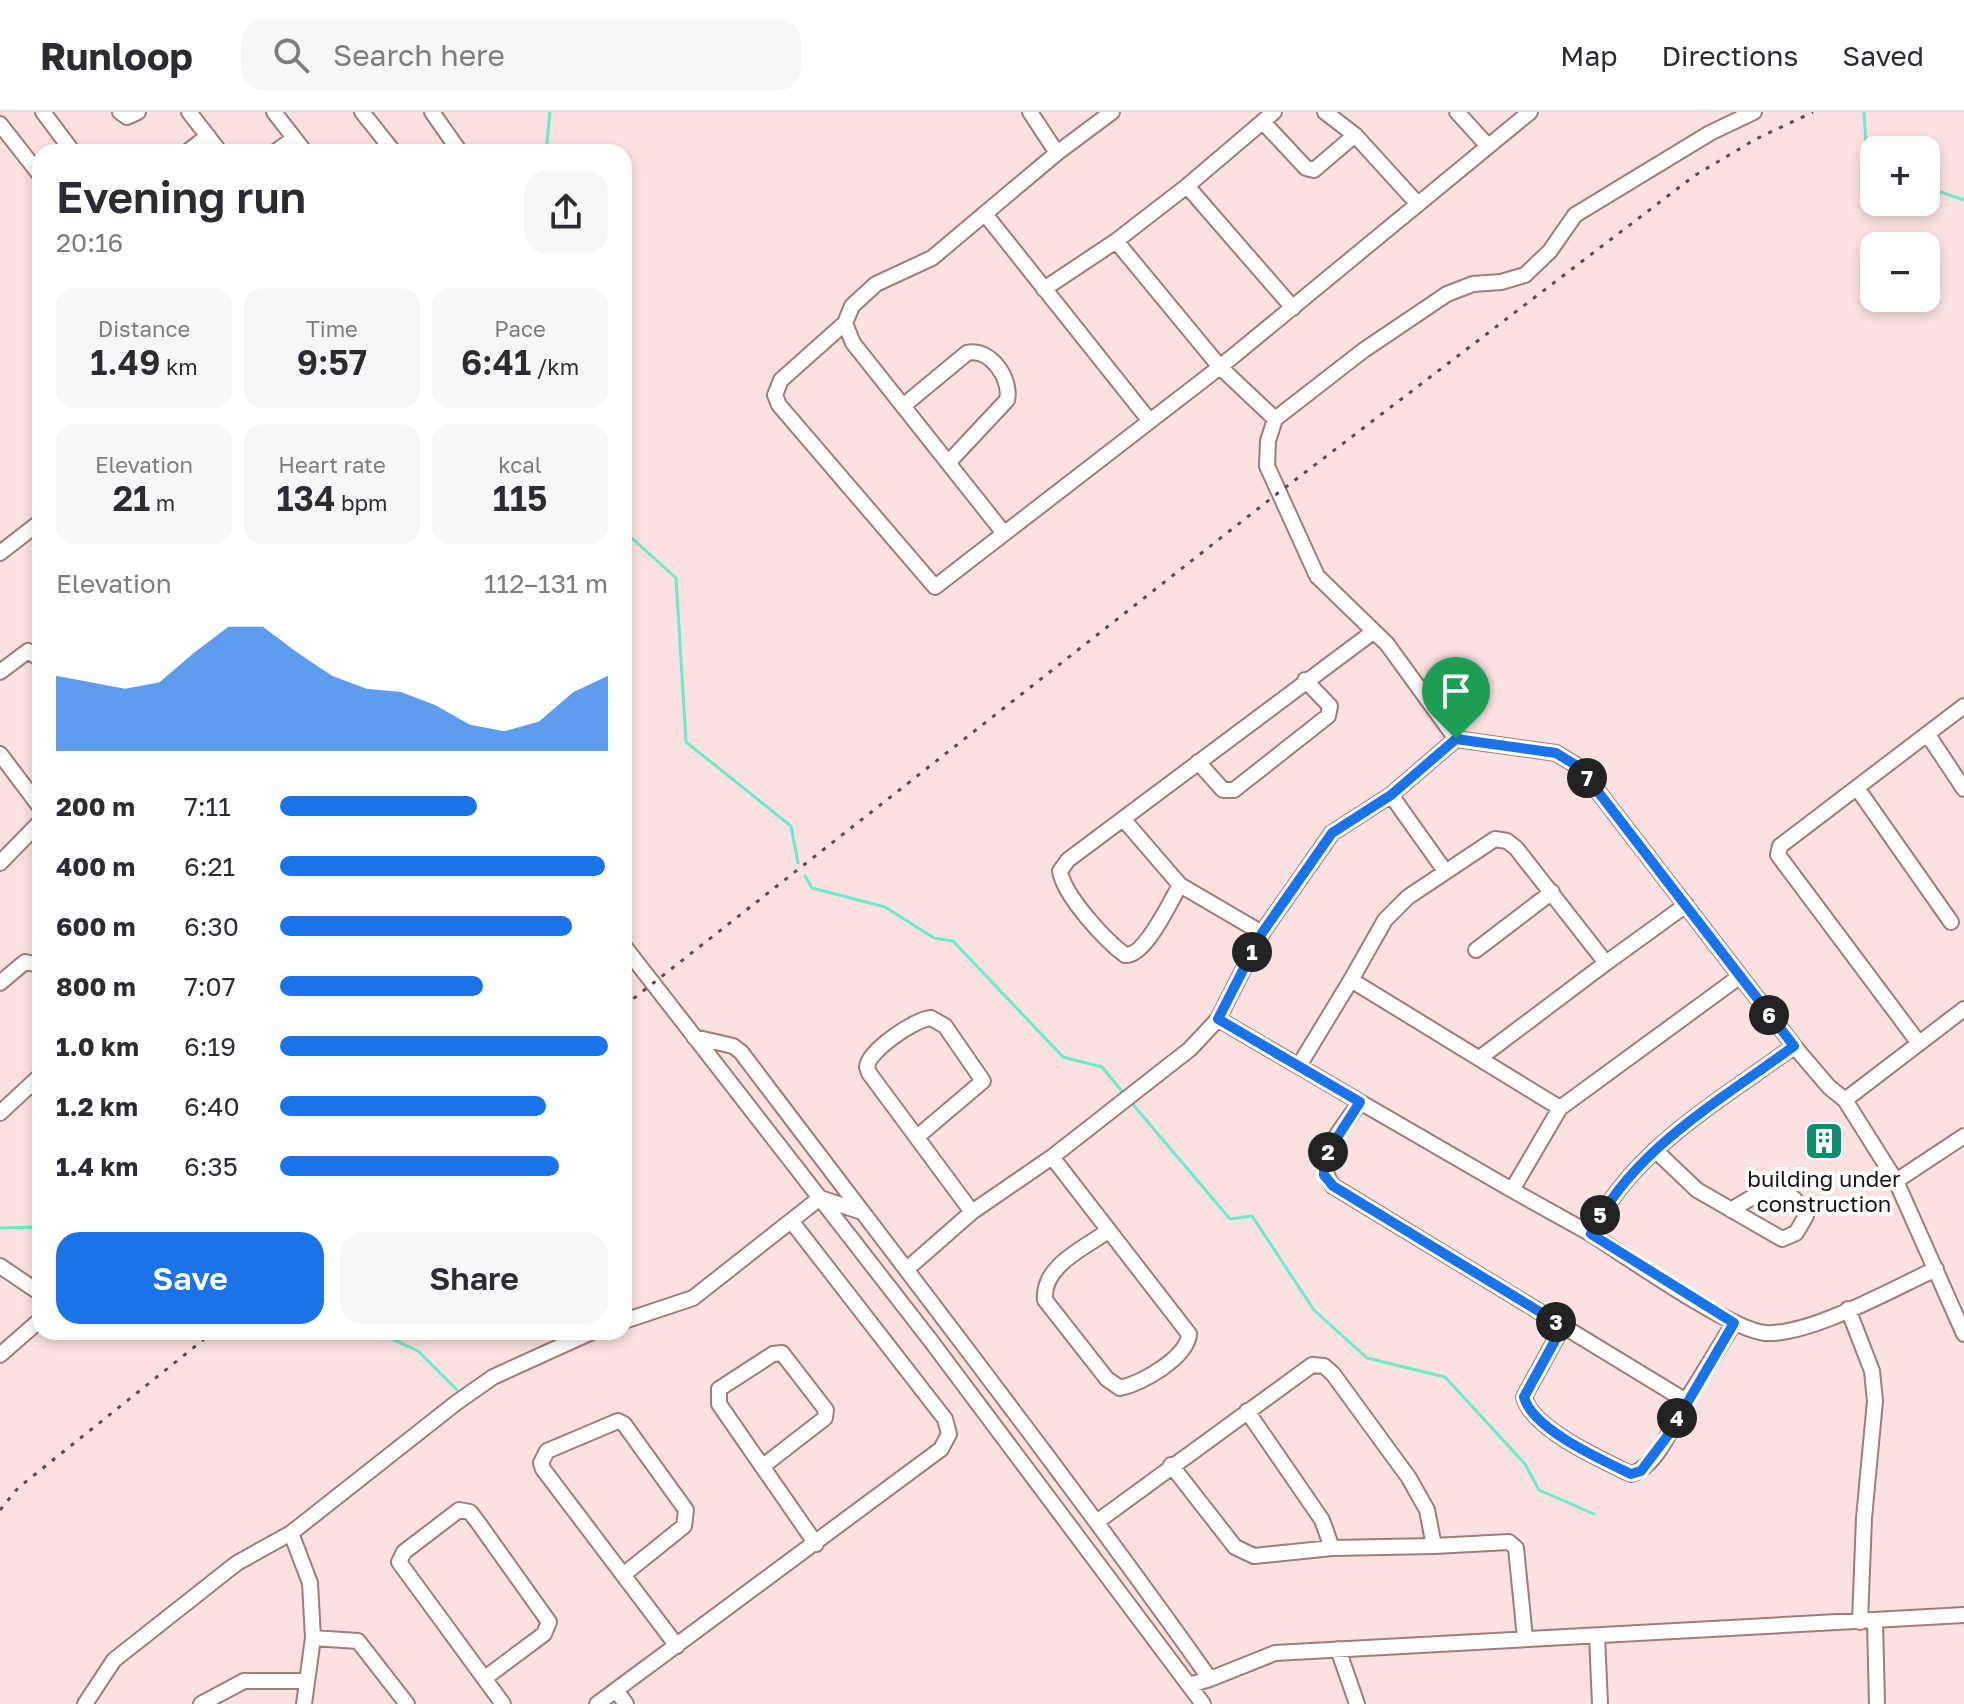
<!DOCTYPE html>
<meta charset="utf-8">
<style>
:root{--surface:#fff;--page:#f7f7f7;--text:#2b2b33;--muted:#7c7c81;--line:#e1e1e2;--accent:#1a73e8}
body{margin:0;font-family:"Golos Text",sans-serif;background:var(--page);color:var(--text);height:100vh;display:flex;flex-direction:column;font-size:30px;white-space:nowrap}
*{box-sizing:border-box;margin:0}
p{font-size:26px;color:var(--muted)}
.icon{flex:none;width:44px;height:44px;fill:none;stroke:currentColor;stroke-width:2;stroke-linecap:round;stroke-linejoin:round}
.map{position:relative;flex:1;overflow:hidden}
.side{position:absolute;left:32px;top:32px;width:600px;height:1196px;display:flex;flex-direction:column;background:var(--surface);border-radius:24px;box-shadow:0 4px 12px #0003}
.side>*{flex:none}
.fabs{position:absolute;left:1860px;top:24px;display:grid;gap:16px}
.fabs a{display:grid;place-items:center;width:80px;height:80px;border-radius:16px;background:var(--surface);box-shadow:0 4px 12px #0003;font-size:40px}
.pin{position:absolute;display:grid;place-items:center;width:68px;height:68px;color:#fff;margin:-82px -34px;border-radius:50% 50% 50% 0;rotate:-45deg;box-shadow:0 0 8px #0007}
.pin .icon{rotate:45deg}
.km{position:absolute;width:40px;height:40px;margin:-20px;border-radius:50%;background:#222;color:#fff;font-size:22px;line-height:40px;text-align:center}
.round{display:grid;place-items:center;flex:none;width:84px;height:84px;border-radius:24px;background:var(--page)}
.head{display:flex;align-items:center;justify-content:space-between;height:136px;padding:0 24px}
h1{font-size:44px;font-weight:600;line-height:60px}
.stats{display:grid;grid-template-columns:repeat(3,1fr);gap:12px;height:136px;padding:8px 24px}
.stats div{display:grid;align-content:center;border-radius:20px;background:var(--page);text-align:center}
.stats b{font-size:34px;font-weight:600}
.stats small{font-size:22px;font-weight:400}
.stats p{font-size:22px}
.chart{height:224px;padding:16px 24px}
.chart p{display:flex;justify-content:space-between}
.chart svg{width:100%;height:144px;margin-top:8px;fill:var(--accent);opacity:.7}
.cta{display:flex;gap:16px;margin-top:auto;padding:16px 24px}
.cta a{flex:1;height:92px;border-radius:24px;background:var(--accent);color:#fff;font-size:32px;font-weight:600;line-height:92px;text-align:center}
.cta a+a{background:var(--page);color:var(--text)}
ul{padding:0 24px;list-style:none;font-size:26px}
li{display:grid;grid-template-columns:128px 96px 1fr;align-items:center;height:60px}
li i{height:20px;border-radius:10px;background:var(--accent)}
header{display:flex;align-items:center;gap:48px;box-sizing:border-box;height:112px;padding:0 40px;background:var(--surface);border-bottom:2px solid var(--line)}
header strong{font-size:38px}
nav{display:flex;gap:44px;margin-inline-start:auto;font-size:28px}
.search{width:560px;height:72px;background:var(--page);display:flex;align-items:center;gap:20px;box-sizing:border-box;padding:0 28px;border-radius:24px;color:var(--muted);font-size:30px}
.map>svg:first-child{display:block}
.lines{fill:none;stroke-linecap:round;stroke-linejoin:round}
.stream{stroke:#6aebc9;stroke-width:3}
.minor-casing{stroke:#a07c7b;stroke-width:18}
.minor{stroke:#fff;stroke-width:14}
.rail{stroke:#5a4a4a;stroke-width:3;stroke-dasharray:4 8;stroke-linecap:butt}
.route-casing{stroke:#fff;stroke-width:16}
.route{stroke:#1a73e8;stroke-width:10}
.labels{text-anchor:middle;stroke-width:8;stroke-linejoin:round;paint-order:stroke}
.poi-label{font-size:22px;fill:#1c0f0f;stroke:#fff}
</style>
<header>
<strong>Runloop</strong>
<div class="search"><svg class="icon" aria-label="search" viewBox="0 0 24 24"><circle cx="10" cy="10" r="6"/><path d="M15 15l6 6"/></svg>Search here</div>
<nav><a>Map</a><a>Directions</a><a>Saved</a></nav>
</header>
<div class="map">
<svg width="1964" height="1592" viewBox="0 0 1964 1592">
<rect width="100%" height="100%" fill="#fbe2e1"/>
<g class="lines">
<path class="stream" d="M 1864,0 L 1866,33 L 1874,45
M 546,40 L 550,0
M 1926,75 L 1964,88
M 624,419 L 676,466 L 686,630 L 791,714 L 798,751
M 805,764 L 812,776 L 885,795 L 934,826 L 953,829 L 1063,945 L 1102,955 L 1125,983
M 1130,989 L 1230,1107 L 1252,1104 L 1314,1198 L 1367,1246 L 1445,1265 L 1525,1352 L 1539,1378 L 1594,1402
M 0,1116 L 40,1115
M 377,1220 L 418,1239 L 457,1278"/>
<defs>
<path id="minor" d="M 43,0 L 73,40
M 120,0 L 127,5 L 138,0
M 189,0 L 220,40
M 274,0 L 305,40
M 362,0 L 394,40
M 432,0 L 460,40
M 1030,0 L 1057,41
M 1112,0 L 1057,41 L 932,146 L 876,172 L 852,194 L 845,211 L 781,268 L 775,283 L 779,293 L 935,475 L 1220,255 L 1530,0
M 1325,0 L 1355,23 L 1416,90
M 1457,0 L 1487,33
M 1263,10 L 1306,56 L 1314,58 L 1355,23
M 0,12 L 40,63
M 187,40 L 208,24
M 275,40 L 293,27
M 1187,74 L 1274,0
M 985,102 L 1149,308
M 1044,177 L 1116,129 L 1187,74 L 1293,196
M 845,211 L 853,231 L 1003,420
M 903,294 L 967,241 C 990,235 1012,267 1007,288 L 948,351
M 1275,307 L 1364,238 L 1447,182 L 1473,172 L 1501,170 L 1525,163 L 1550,139 L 1575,103 L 1710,21 L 1754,0
M 0,441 L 40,410
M 0,560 L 28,539 L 40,547
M 1928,623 L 1964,677
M 1456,627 L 1556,641 L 1579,655 L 1794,934 L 1829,975 L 1845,988
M 0,642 L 40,695
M 1198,650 L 1223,678 L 1234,678 L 1328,604 L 1330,594 L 1305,568
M 1857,676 L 1951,810
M 1391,683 L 1445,759
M 1124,708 L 1180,773
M 0,751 L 40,710
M 1262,821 L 1180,773 C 1170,790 1145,845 1125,843 C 1105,828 1064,784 1060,759 L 1068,748 L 1373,520
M 624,834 L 931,1229 L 1203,1592
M 1476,838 L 1552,780
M 1351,868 L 1385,808 L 1408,785 L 1495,727 L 1507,729 L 1516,736 L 1606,851 L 1686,793
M 0,871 L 25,850 L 40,853
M 1964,897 L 1845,988 L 1896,1069 L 1964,1222
M 1218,907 L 1360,990
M 694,925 L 733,934 L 741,940 C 898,1148 1059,1354 1210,1567 L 1189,1573
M 1918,930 L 1778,743 L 1780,734 L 1964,594
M 1794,934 C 1720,989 1632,1037 1591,1122 C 1626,1144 1730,1218 1765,1221 C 1810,1224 1894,1176 1936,1157
M 1481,945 L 1606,851
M 1300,952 L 1351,868 L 1560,996
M 0,1001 L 40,964
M 917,1025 L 983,969 L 945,914 L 931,906 C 915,907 868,939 867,955 L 869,961 L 972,1100
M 1655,1038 L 1697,1078 L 1782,1127 L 1796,1121 L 1806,1104 C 1784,1062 1764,1078 1731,1098
M 1052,1045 L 1189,1222 C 1187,1246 1142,1271 1120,1276 L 1107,1267 L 1045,1188 C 1042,1154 1083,1137 1108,1119
M 1896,1069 L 1964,1024
M 1512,1078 L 1360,990 C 1344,1015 1311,1046 1333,1074 L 1686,1289 L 1734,1211
M 1591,1122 L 1512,1078 L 1560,996 L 1739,865
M 0,1154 L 40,1181
M 907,1157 L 972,1100 L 1052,1045 L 1190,937 L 1218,907 L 1262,821 L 1332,721 L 1391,683 L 1456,627 L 1387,532 L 1317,464 L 1267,354 L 1268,329 L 1275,307 L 1220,255 L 1116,129
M 1848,1197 L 1872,1259 L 1875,1289 L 1864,1406 L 1860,1510
M 624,1209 L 693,1186 L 820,1086 L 862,1100
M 1563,1214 L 1524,1285 C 1532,1317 1602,1348 1631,1362 C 1657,1355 1674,1311 1686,1289
M 0,1243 L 40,1208
M 1247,1299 L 1322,1408 L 1332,1436
M 763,1354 L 825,1306 L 826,1298 L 782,1241 L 773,1242 L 719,1277 L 719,1292 L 816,1432
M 1098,1409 L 1312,1253 L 1324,1254 L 1333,1262 L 1409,1366 L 1427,1398 L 1434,1434 L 1332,1436 L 1254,1444 L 1235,1435 L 1171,1353
M 291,1421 L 310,1471 L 313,1526 L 304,1592
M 1434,1434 L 1509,1430 L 1516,1436 L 1525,1526
M 623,1463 L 684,1414 L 686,1398 L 624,1312 L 618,1309 L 547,1339 L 541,1351 L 543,1357 L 677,1534
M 1875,1510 L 1877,1592
M 1597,1524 L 1600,1592
M 313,1526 L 358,1529 L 407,1592
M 1338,1537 L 1357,1592
M 485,1566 L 544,1522 L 549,1510 L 477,1409 L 470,1400 L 459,1398 L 404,1440 L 399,1450 L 503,1592
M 1210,1567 L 1275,1541 L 1964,1503
M 616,1578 L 626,1592
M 85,1592 L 114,1548 L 237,1451 L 291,1421 L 456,1291 L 493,1265 L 592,1220
M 201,1592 L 244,1569 L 304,1569
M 597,1592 L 941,1337 L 949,1322 L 945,1307 L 792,1110"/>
</defs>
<use href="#minor" class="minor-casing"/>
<use href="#minor" class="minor"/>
<path class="rail" d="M 624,894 L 1278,381 L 1694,64 L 1756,27 L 1813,0
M 0,1398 L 18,1376 L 213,1220"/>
</g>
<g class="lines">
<defs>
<path id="route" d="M 1456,627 L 1556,641 L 1579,655 L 1794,934 C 1720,989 1632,1037 1591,1122 L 1734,1211 L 1669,1322 L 1641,1359 L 1631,1362 C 1602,1348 1532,1317 1524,1285 L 1563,1214 L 1333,1074 L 1324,1063 L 1324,1046 L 1360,990 L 1218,907 L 1262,821 L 1332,721 L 1391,683 Z"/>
</defs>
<use href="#route" class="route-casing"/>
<use href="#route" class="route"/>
</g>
<defs>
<symbol id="building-square" viewBox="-11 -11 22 22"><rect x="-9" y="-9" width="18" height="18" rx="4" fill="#0e8d73" stroke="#fff"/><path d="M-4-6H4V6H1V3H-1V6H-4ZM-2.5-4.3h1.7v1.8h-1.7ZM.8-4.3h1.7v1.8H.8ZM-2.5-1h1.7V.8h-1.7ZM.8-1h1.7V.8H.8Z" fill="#fff"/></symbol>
</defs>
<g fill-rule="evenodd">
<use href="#building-square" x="1802" y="1007" width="44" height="44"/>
</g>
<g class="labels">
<g class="poi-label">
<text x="1824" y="1075">building under<tspan x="1824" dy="25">construction</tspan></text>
</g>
</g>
</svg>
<div class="fabs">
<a>+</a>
<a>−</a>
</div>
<div class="pin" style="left:1456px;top:627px;background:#1e9e55"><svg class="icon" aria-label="arrive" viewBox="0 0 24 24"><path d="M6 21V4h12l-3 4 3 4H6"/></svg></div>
<b class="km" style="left:1252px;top:840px">1</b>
<b class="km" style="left:1328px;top:1040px">2</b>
<b class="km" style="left:1556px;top:1210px">3</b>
<b class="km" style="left:1677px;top:1306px">4</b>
<b class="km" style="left:1600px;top:1103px">5</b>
<b class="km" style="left:1769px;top:903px">6</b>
<b class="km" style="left:1587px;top:666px">7</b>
<section class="side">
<div class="head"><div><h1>Evening run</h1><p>20:16</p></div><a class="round"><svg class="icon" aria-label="share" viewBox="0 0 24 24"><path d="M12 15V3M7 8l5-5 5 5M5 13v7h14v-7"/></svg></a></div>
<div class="stats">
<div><p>Distance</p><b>1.49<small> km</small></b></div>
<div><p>Time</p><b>9:57</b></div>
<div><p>Pace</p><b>6:41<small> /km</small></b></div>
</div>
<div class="stats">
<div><p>Elevation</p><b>21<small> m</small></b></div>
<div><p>Heart rate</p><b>134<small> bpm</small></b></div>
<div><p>kcal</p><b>115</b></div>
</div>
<div class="chart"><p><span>Elevation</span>112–131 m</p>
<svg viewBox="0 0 160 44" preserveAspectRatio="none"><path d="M0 44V21L10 23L20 25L30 23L40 14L50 6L60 6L70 14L80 21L90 25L100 26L110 30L120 36L130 38L140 35L150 26L160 21V44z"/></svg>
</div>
<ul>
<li><b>200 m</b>7:11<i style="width:60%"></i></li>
<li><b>400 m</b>6:21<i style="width:99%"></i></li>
<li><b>600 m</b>6:30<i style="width:89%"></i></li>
<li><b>800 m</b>7:07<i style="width:62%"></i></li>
<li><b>1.0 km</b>6:19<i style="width:100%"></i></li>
<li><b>1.2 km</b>6:40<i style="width:81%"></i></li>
<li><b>1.4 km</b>6:35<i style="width:85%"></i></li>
</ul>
<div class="cta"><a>Save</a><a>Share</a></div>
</section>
</div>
